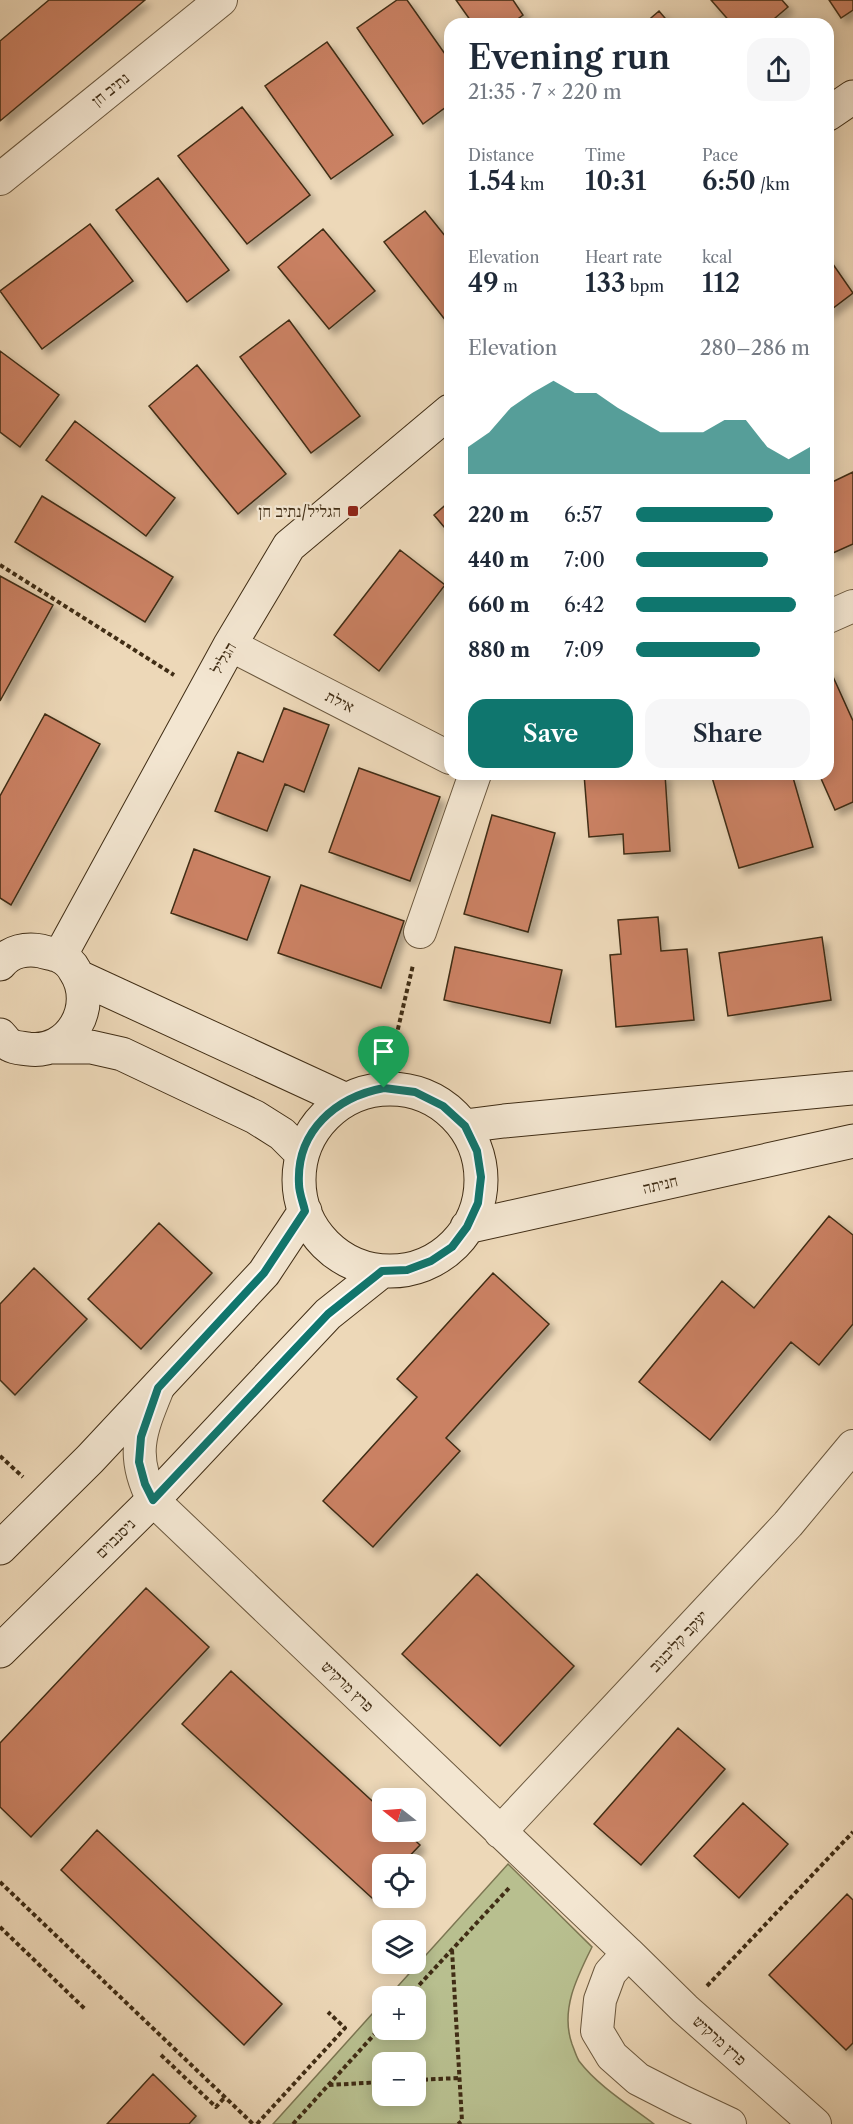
<!DOCTYPE html>
<meta charset="utf-8">
<style>
:root{--surface:#fff;--page:#f6f6f7;--text:#1f2937;--muted:#747a83;--accent:#0f766e}
body{margin:0;font-family:"Libre Caslon Text","Frank Ruhl Libre",serif;background:var(--page);color:var(--text);height:100vh;display:flex;flex-direction:column;font-size:22px;white-space:nowrap}
*{box-sizing:border-box;margin:0}
p{font-size:20px;color:var(--muted)}
.icon{flex:none;width:33px;height:33px;fill:none;stroke:currentColor;stroke-width:2;stroke-linecap:round;stroke-linejoin:round}
.map{position:relative;flex:1;overflow:hidden}
.sheet{position:absolute;left:444px;top:18px;width:390px;height:762px;display:flex;flex-direction:column;background:var(--surface);border-radius:18px;box-shadow:0 3px 15px #0003}
.sheet>*{flex:none}
.needle{width:39px;rotate:287deg}
.controls{position:absolute;left:372px;top:1788px;display:grid;gap:12px}
.controls a{display:grid;place-items:center;width:54px;height:54px;border-radius:12px;background:var(--surface);box-shadow:0 3px 15px #0003;font-size:30px}
.pin{position:absolute;display:grid;place-items:center;width:51px;height:51px;color:#fff;margin:-62px -26px;border-radius:50% 50% 50% 0;rotate:-45deg;box-shadow:0 0 6px #0007}
.pin .icon{rotate:45deg}
.round{display:grid;place-items:center;flex:none;width:63px;height:63px;border-radius:18px;background:var(--page)}
.headline{display:flex;align-items:center;justify-content:space-between;height:102px;padding:0 24px}
h1{font-size:33px;font-weight:600;line-height:45px}
.figures{display:grid;grid-template-columns:repeat(3,1fr);gap:9px;height:102px;padding:6px 24px}
.figures div{display:grid;align-content:center}
.figures b{font-size:26px;font-weight:600}
.figures small{font-size:16px;font-weight:400}
.figures p{font-size:16px}
.chart{height:168px;padding:12px 24px}
.chart p{display:flex;justify-content:space-between}
.chart svg{width:100%;height:108px;margin-top:6px;fill:var(--accent);opacity:.7}
.action{display:flex;gap:12px;margin-top:auto;padding:12px 24px}
.action a{flex:1;height:69px;border-radius:18px;background:var(--accent);color:#fff;font-size:24px;font-weight:600;line-height:69px;text-align:center}
.action a+a{background:var(--page);color:var(--text)}
ul{padding:0 24px;list-style:none;font-size:20px}
li{display:grid;grid-template-columns:96px 72px 1fr;align-items:center;height:45px}
li i{height:15px;border-radius:8px;background:var(--accent)}
.map>svg:first-child{display:block}
.green{fill:#b8bf8f;stroke:#7c7652;stroke-width:1.5;fill-rule:evenodd}
.building{fill:#ca8163;stroke:#402d15;stroke-width:1.5;filter:url(#shadow)}
.lines{fill:none;stroke-linecap:round;stroke-linejoin:round}
.street-casing{stroke:#6b583e;stroke-width:34}
.secondary-casing{stroke:#402d15;stroke-width:35}
.path{stroke:#402d15;stroke-width:4;stroke-dasharray:4.5 3;stroke-linecap:butt}
.street{stroke:#f3e6d1;stroke-width:32}
.secondary{stroke:#f3e6d1;stroke-width:33}
.route-casing{stroke:#fff;stroke-width:12}
.route{stroke:#0f766e;stroke-width:8}
.poi-dot{fill:#8f2418;stroke:#f3e6d1;stroke-width:2}
.labels{text-anchor:middle;stroke-width:4.5;stroke-linejoin:round;paint-order:stroke}
.street-label{font-size:16px;fill:#402d15;stroke:#f3e6d1}
.poi-label{font-size:16px;fill:#402d15;stroke:#f3e6d1;text-anchor:end}
</style>
<div class="map">
<svg width="853" height="2124" viewBox="0 0 853 2124">
<defs>
<filter id="shadow"><feDropShadow dx="5.5" dy="5.5" stdDeviation="3" flood-color="#0004"/></filter>
</defs>
<rect width="100%" height="100%" fill="#edd8b8"/>
<filter id="stains"><feTurbulence type="fractalNoise" baseFrequency=".00333" numOctaves="4"/><feColorMatrix values="0 0 0 0 .2 0 0 0 0 .09 0 0 0 0 .02 0 0 0 .5 -.17"/></filter>
<radialGradient id="worn" r=".72"><stop offset=".6" stop-color="#630" stop-opacity="0"/><stop offset="1" stop-color="#630" stop-opacity=".3"/></radialGradient>
<path class="green" d="M 508,1864 L 592,1947 C 577,1977 560,2010 572,2044 C 574,2049 576,2056 579,2061 C 598,2086 629,2105 654,2124 L 273,2124 L 382,2003 L 382,2030 L 416,2030 L 416,1996 L 389,1996 ZM 382,2062 L 416,2062 L 416,2096 L 382,2096 Z"/>
<path class="building" d="M 49,0 L 145,0 L 0,121 L 0,41 Z
M 397,0 L 407,0 L 450,61 L 450,104 L 423,124 L 357,28 Z
M 456,0 L 513,0 L 523,15 L 511,24 L 473,24 Z
M 711,0 L 782,0 L 788,7 L 768,24 L 732,24 Z
M 829,0 L 853,0 L 853,10 L 841,18 Z
M 659,11 L 670,24 L 644,24 Z
M 327,42 L 393,135 L 331,179 L 265,86 Z
M 242,107 L 310,195 L 247,244 L 178,156 Z
M 158,178 L 229,270 L 187,302 L 116,210 Z
M 425,211 L 450,242 L 450,326 L 384,242 Z
M 90,224 L 133,281 L 42,349 L 0,291 Z
M 323,229 L 375,291 L 329,329 L 278,267 Z
M 828,257 L 853,293 L 828,312 Z
M 289,320 L 360,416 L 311,453 L 240,357 Z
M 0,351 L 59,395 L 20,447 L 0,432 Z
M 197,365 L 286,474 L 238,514 L 149,406 Z
M 75,421 L 175,498 L 146,536 L 46,460 Z
M 853,472 L 853,544 L 833,553 L 828,542 L 828,484 Z
M 42,496 L 173,577 L 145,622 L 15,542 Z
M 450,501 L 450,534 L 434,515 Z
M 400,550 L 445,585 L 379,671 L 334,635 Z
M 0,576 L 53,605 L 0,701 Z
M 830,670 L 853,721 L 853,802 L 835,810 L 819,774 L 828,774 L 828,671 Z
M 284,708 L 329,725 L 304,792 L 285,784 L 267,831 L 215,811 L 238,752 L 263,762 Z
M 45,714 L 100,744 L 11,905 L 0,898 L 0,796 Z
M 359,768 L 440,797 L 410,881 L 329,852 Z
M 584,774 L 665,774 L 670,851 L 624,854 L 623,834 L 589,837 Z
M 711,774 L 792,774 L 813,847 L 739,868 Z
M 492,815 L 555,833 L 528,932 L 464,914 Z
M 194,849 L 270,877 L 247,940 L 171,913 Z
M 301,885 L 404,921 L 381,988 L 278,953 Z
M 658,917 L 661,951 L 687,949 L 694,1020 L 616,1027 L 610,955 L 621,954 L 618,920 Z
M 822,937 L 831,1000 L 728,1016 L 719,953 Z
M 455,947 L 562,970 L 550,1023 L 444,1000 Z
M 829,1216 L 853,1235 L 853,1324 L 819,1365 L 791,1342 L 710,1440 L 639,1382 L 722,1281 L 754,1308 Z
M 159,1223 L 212,1273 L 141,1349 L 88,1299 Z
M 34,1268 L 87,1319 L 15,1395 L 0,1380 L 0,1304 Z
M 493,1273 L 549,1324 L 446,1438 L 460,1451 L 373,1547 L 323,1501 L 417,1397 L 397,1379 Z
M 477,1574 L 574,1666 L 500,1746 L 402,1654 Z
M 146,1588 L 209,1647 L 31,1837 L 0,1807 L 0,1743 Z
M 231,1671 L 382,1810 L 382,1832 L 406,1832 L 420,1845 L 402,1864 L 382,1864 L 382,1887 L 372,1898 L 182,1724 Z
M 678,1728 L 725,1769 L 641,1865 L 594,1824 Z
M 743,1803 L 788,1844 L 739,1898 L 694,1856 Z
M 97,1830 L 282,2004 L 244,2045 L 61,1870 Z
M 847,1894 L 853,1900 L 853,2043 L 846,2050 L 769,1975 Z
M 153,2074 L 196,2116 L 189,2124 L 107,2124 Z"/>
<g class="lines">
<defs>
<path id="street" d="M 0,179 L 221,0
M 828,617 L 853,606
M 230,645 L 450,758
M 420,932 L 475,774
M 158,1388 C 140,1432 130,1455 153,1500 L 628,1953 L 610,1973 L 600,2000 L 597,2031 L 612,2056 L 638,2079 L 681,2101 L 730,2124
M 500,1832 L 788,1524 L 853,1446
M 628,1953 L 685,2009 L 815,2124"/>
<path id="secondary" d="M 828,114 L 853,97
M 60,956 L 230,645 L 289,546 L 450,411
M 0,964 C 10,951 27,948 41,951 C 47,953 54,954 59,956 C 66,959 72,965 75,971 C 98,1006 70,1055 28,1049 C 22,1048 15,1048 10,1045 C 6,1043 3,1038 0,1035
M 79,977 L 346,1100
M 51,1047 L 91,1047 L 122,1054 L 255,1117 L 282,1134 L 302,1154
M299 1180a91 91 0 1 1 182 0a91 91 0 1 1-182 0Z
M 465,1126 L 504,1121 L 853,1088
M 467,1227 L 853,1141
M 0,1548 L 90,1459 L 264,1273 L 305,1211
M 0,1651 L 153,1500 L 328,1314 L 382,1271"/>
</defs>
<use href="#street" class="street-casing"/>
<use href="#secondary" class="secondary-casing"/>
<path class="path" d="M 0,565 L 174,675
M 384,1088 L 413,965
M 0,1456 L 23,1477
M 0,1882 L 253,2124
M 0,1927 L 86,2010
M 452,1950 L 462,2121 L 458,2124
M 707,1986 L 853,1832
M 409,1996 L 510,1887
M 161,2055 L 216,2107 L 225,2097
M 416,2080 L 459,2078
M 329,2085 L 382,2082
M 257,2124 L 345,2028 L 328,2012
M 293,2124 L 382,2026"/>
<use href="#street" class="street"/>
<use href="#secondary" class="secondary"/>
</g>
<g class="lines">
<defs>
<path id="route" d="M 384,1088 L 415,1092 L 443,1106 L 465,1126 L 477,1151 L 481,1177 L 478,1203 L 467,1227 L 452,1247 L 431,1261 L 407,1270 L 382,1271 L 328,1314 L 153,1500 L 145,1484 L 139,1462 L 141,1437 L 158,1388 L 264,1273 L 305,1211 C 303,1202 299,1193 299,1184 C 296,1131 336,1097 384,1088 Z"/>
</defs>
<use href="#route" class="route-casing"/>
<use href="#route" class="route"/>
</g>
<rect class="poi-dot" x="347" y="505" width="12" height="12" rx="3"/>
<g class="labels">
<g class="street-label">
<text transform="translate(110 89) rotate(-39)" y="6">נתיב חן</text>
<text transform="translate(223 658) rotate(-60)" y="6">הגליל</text>
<text transform="translate(340 701) rotate(27)" y="6">אילת</text>
<text transform="translate(660 1184) rotate(-13)" y="6">חניתה</text>
<text transform="translate(115 1538) rotate(-45)" y="6">ניסנבוים</text>
<text transform="translate(678 1641) rotate(-47)" y="6">יעקב קליבנוב</text>
<text transform="translate(348 1686) rotate(44)" y="6">פרץ מרקיש</text>
<text transform="translate(720 2040) rotate(42)" y="6">פרץ מרקיש</text>
</g>
<g class="poi-label">
<text x="341" y="517">הגליל/נתיב חן</text>
</g>
</g>
<rect width="100%" height="100%" filter="url(#stains)"/>
<rect width="100%" height="100%" fill="url(#worn)"/>
</svg>
<div class="controls">
<a><svg class="needle" viewBox="-14 -14 28 28"><path d="M0-13l5 13h-10z" fill="#e53935"/><path d="M0 13l5-13h-10z" fill="#747a83"/></svg></a>
<a><svg class="icon" aria-label="locate" viewBox="0 0 24 24"><circle cx="12" cy="12" r="6"/><path d="M12 2v4M12 18v4M2 12h4M18 12h4"/></svg></a>
<a><svg class="icon" aria-label="layers" viewBox="0 0 24 24"><path d="M12 4l9 5-9 5-9-5zM3 14l9 5 9-5"/></svg></a>
<a>+</a>
<a>−</a>
</div>
<div class="pin" style="left:384px;top:1088px;background:#1e9e55"><svg class="icon" aria-label="arrive" viewBox="0 0 24 24"><path d="M6 21V4h12l-3 4 3 4H6"/></svg></div>
<section class="sheet">
<div class="headline"><div><h1>Evening run</h1><p>21:35 · 7 × 220 m</p></div><a class="round"><svg class="icon" aria-label="share" viewBox="0 0 24 24"><path d="M12 15V3M7 8l5-5 5 5M5 13v7h14v-7"/></svg></a></div>
<div class="figures">
<div><p>Distance</p><b>1.54<small> km</small></b></div>
<div><p>Time</p><b>10:31</b></div>
<div><p>Pace</p><b>6:50<small> /km</small></b></div>
</div>
<div class="figures">
<div><p>Elevation</p><b>49<small> m</small></b></div>
<div><p>Heart rate</p><b>133<small> bpm</small></b></div>
<div><p>kcal</p><b>112</b></div>
</div>
<div class="chart"><p><span>Elevation</span>280–286 m</p>
<svg viewBox="0 0 160 44" preserveAspectRatio="none"><path d="M0 44V33L10 27L20 17L30 11L40 6L50 11L60 11L70 17L80 22L90 27L100 27L110 27L120 22L130 22L140 33L150 38L160 33V44z"/></svg>
</div>
<ul>
<li><b>220 m</b>6:57<i style="width:79%"></i></li>
<li><b>440 m</b>7:00<i style="width:76%"></i></li>
<li><b>660 m</b>6:42<i style="width:92%"></i></li>
<li><b>880 m</b>7:09<i style="width:71%"></i></li>
</ul>
<div class="action"><a>Save</a><a>Share</a></div>
</section>
</div>
